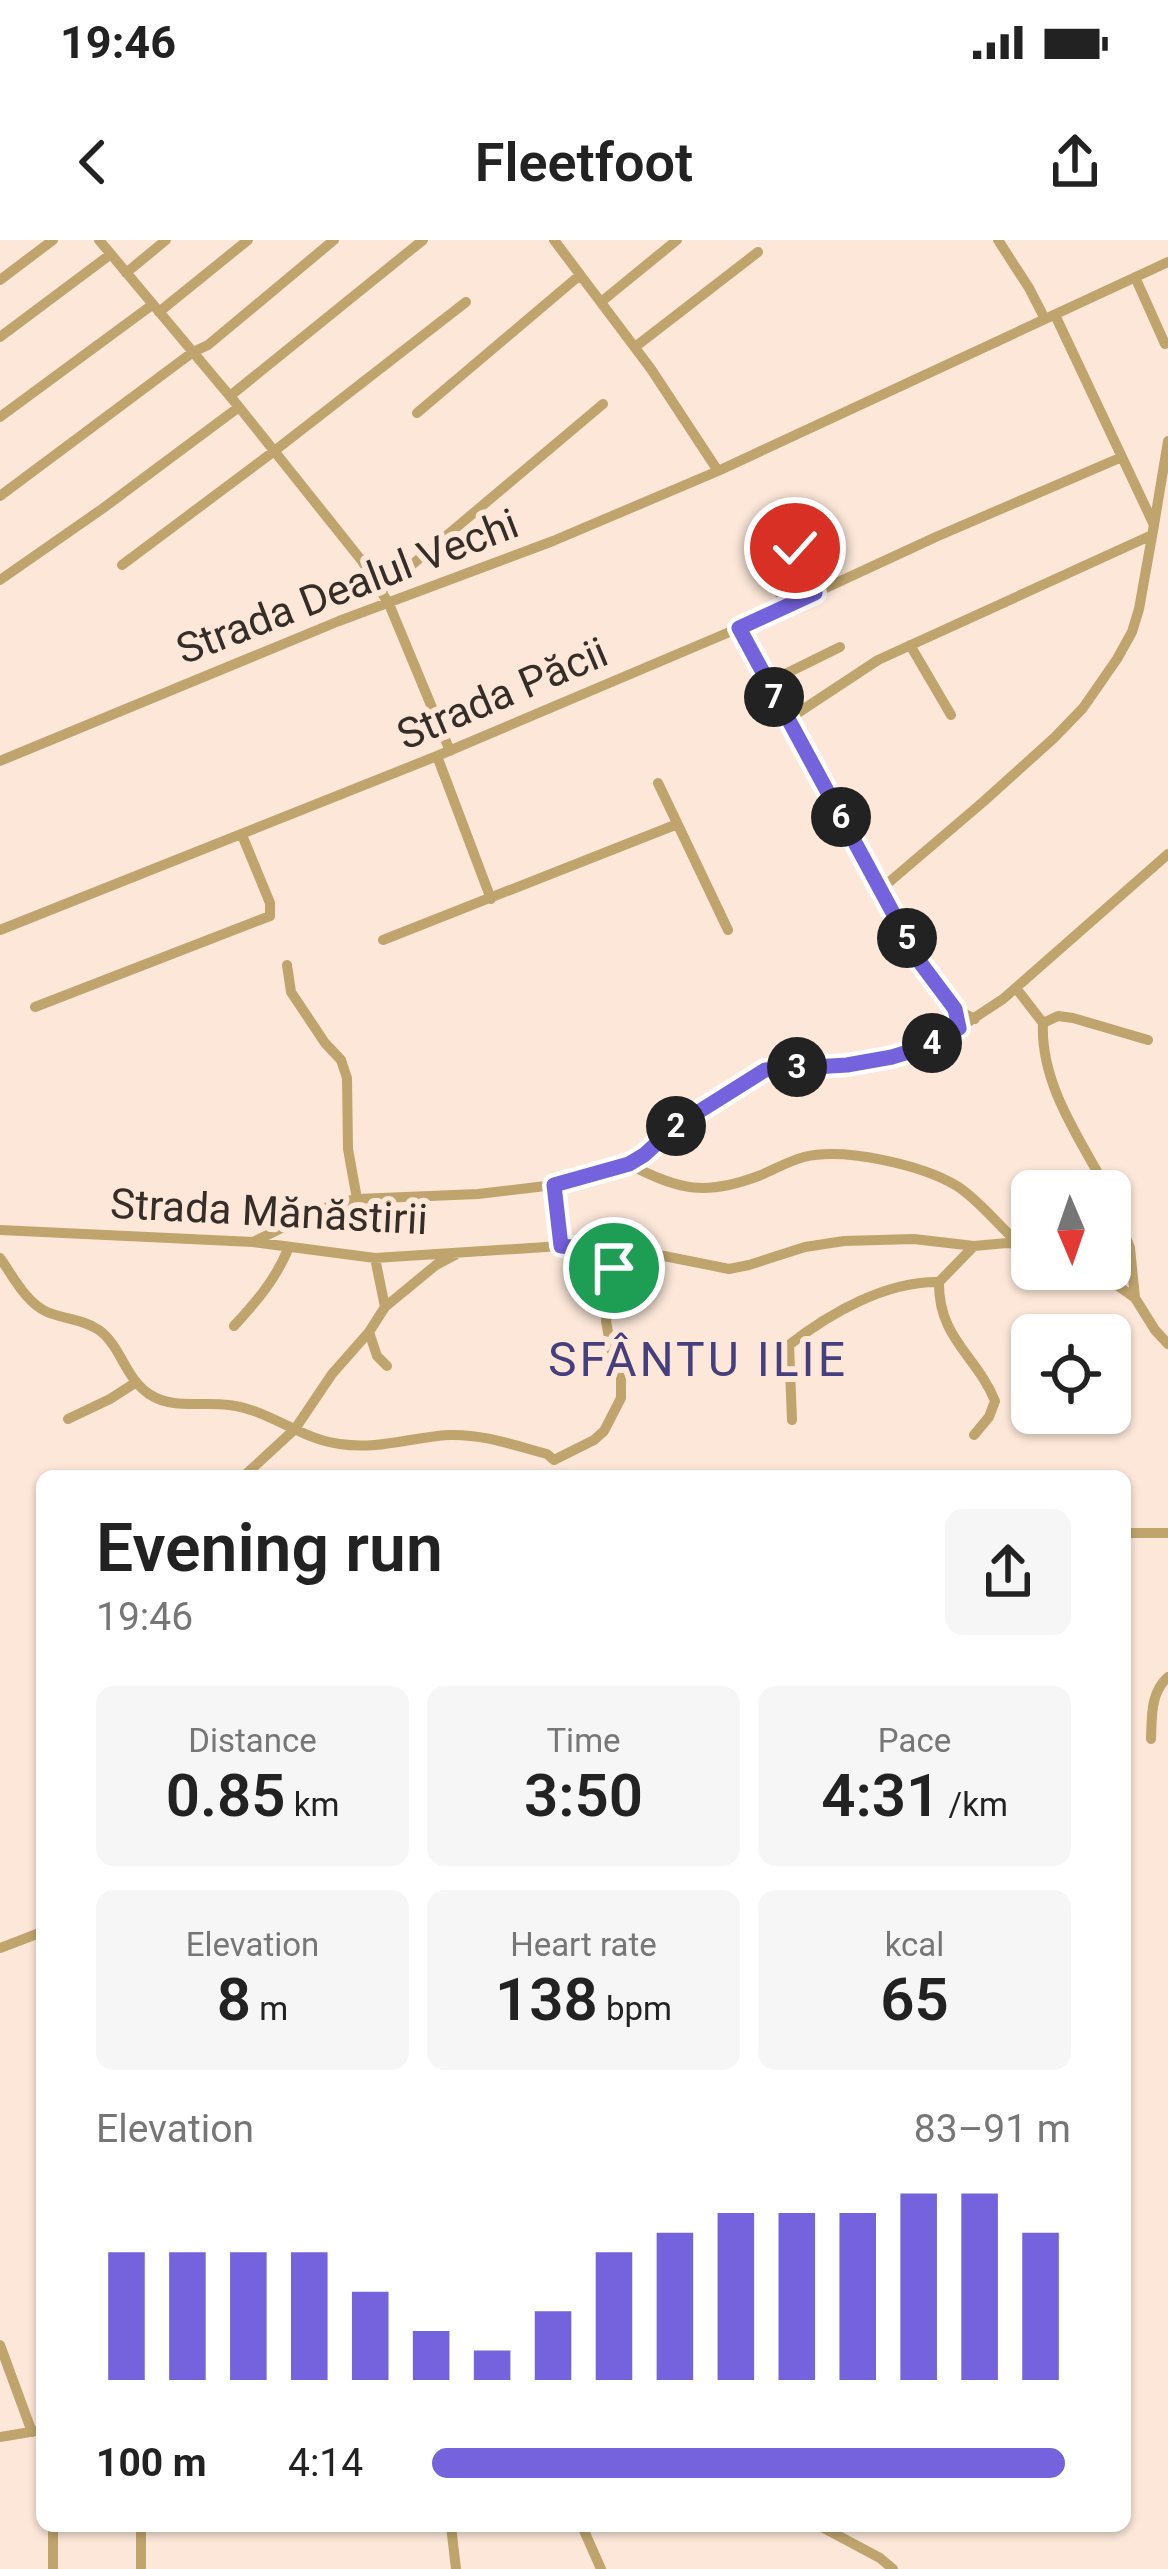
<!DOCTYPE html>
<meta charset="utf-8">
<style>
:root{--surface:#fff;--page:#f6f6f6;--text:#222;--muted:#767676;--accent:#7562dd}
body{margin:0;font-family:Roboto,sans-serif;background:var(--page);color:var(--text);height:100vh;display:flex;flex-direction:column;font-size:45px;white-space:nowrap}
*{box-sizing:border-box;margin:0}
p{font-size:39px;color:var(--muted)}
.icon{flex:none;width:66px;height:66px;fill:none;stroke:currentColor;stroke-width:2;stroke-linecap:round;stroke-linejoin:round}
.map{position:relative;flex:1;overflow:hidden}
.panel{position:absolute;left:36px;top:1230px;width:1095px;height:1062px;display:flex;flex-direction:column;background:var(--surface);border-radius:18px;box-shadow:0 3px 9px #0004}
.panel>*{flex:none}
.needle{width:78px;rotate:178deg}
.tools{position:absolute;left:1011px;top:930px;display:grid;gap:24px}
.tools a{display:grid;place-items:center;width:120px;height:120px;border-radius:18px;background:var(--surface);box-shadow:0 3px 9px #0004;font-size:60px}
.pin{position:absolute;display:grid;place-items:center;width:102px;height:102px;color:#fff;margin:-51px;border:6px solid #fff;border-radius:50%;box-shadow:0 3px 12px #0007}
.km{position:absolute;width:60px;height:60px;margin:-30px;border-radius:50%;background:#222;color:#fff;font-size:33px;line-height:60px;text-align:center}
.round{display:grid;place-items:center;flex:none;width:126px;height:126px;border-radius:18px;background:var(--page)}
.summary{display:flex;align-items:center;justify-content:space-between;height:204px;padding:0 60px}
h1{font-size:66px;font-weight:600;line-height:90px}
.stats{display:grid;grid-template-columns:repeat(3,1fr);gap:18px;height:204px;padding:12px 60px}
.stats div{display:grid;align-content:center;border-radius:18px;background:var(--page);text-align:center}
.stats b{font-size:60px;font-weight:600}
.stats small{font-size:33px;font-weight:400}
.stats p{font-size:33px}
.chart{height:336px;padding:24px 60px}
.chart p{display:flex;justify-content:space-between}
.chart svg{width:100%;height:216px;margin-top:12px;stroke:var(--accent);stroke-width:6}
ul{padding:0 60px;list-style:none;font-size:39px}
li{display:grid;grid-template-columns:192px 144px 1fr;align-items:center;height:90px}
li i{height:30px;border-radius:15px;background:var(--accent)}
.status{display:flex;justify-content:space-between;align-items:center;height:84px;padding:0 60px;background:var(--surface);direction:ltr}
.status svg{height:33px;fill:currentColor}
header{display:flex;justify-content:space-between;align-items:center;height:156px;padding:0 60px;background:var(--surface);font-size:54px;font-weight:600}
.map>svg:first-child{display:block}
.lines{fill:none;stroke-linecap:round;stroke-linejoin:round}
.minor{stroke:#bfa46e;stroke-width:10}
.route-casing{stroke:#fff;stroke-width:24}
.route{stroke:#7562dd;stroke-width:15}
.labels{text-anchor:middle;stroke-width:12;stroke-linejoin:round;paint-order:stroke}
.street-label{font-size:42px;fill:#352d28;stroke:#fce7d9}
.quarter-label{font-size:48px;letter-spacing:3px;fill:#463f7d;stroke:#fce7d9}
</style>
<div class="status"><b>19:46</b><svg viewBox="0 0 49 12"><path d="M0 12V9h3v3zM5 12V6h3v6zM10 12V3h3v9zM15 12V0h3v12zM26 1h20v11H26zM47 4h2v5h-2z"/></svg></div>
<header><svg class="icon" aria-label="back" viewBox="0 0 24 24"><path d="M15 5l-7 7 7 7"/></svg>Fleetfoot<svg class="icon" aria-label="share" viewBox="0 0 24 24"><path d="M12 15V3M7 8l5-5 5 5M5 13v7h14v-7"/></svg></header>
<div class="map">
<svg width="1168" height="2329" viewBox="0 0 1168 2329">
<rect width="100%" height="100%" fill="#fce7d9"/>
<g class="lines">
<path class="minor" d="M 99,0 L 239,167 L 362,321 L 389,364 L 450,511
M 554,0 L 651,129 L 718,231
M 998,0 L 1029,48 L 1045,79
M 126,33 L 166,0
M 1135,37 L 1165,104
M 0,40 L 53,0
M 601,62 L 677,0
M 159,72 L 248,0
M 0,97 L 111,14
M 635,107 L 758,12
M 230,156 L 423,0
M 417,173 L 580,35
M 0,177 L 152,65
M 0,256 L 193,112 L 208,105 L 334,0
M 1154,285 L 1168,201
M 756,300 L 786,367
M 795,307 L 815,353
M 122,325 L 273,212 L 466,62
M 0,340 L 102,269 L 239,167
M 382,350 L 603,164
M 739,388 L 919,721 L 955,769 L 975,779
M 910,405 L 951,475
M 767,443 L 840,407
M 787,480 L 878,420 L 1152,295
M 437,516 L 491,659
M 0,521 L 339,381 L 553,301 L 718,231 L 1168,22
M 658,543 L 728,690
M 881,649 L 983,562 L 1054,498 L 1083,468 L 1117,419 L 1132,392 L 1139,369 L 1154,285 L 1055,75
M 0,690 L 437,516 L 739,388 L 938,296 L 1122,217
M 383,700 L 675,585
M 287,725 L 291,752 L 325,803 L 341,820 L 347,838 L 348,909 L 357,959
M 1016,748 L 1043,783
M 35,767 L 270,676 L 270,663 L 242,595
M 1043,783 C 1040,844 1080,899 1108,951
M 1043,783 L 1058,776 L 1073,778 L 1148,800
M 629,924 C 679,951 707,956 761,935 C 775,929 789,921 804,917 C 844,907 922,925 957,946 C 980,961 998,985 1018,1003
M 554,945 L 561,1006
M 1110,955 L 1130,1008 L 1135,1058
M 0,990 L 253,1002 L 375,1018 L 561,1006 L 664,1016 L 729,1029 L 749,1025 L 805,1007 L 844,1001 L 914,999 L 974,1006 L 1007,1003 L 1032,1006
M 253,1002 L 302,978 L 334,964 L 357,959 L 478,954 L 554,945 L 600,933 L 644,915 L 676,886 L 765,829 L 847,825 L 921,808 L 959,788 L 1003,759 L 1168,614
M 974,1006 L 939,1042 C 938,1098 977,1116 995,1161 L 989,1177 L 974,1195
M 0,1018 C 13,1036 26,1063 47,1072 C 64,1079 83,1079 99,1090 C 121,1106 125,1138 149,1154 C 173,1170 202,1161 229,1165 C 270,1170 300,1199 340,1204 C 378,1210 412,1197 449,1195 C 484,1194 513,1205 547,1214 L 554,1220 L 594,1200 L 604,1191 L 621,1158 L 621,1130 L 611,1109 L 606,1081 L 616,1011
M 375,1018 L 385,1067
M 1094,1029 L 1135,1058 L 1155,1090 L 1168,1104
M 234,1086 C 257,1061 276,1039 289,1007
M 369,1092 L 377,1116 L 387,1126
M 68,1179 L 110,1159 L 135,1143
M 792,1180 L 789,1105 C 830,1073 886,1041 939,1042
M 167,1236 L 167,1235
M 244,1236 L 295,1189 L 332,1134 L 369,1092 L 385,1067 L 436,1025 L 455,1015
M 1125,1293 L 1168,1293
M 1151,1499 C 1152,1477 1150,1453 1168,1437
M 0,1708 L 42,1692
M 0,2105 L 32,2192
M 0,2197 L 42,2190
M 141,2286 L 141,2329
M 451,2286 L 456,2329
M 582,2286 L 601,2329
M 820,2286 L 880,2318 L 893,2329
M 53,2329 L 53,2286"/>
</g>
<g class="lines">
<defs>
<path id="route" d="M 614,1028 L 616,1011 L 561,1006 L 554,945 L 629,924 L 644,915 L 676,886 L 765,830 L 847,825 L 892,817 L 921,808 L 959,788 L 955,769 L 919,721 L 739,388 L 815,353 L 795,308"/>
</defs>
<use href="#route" class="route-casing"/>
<use href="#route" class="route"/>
</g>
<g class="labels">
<g class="street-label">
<text transform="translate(347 346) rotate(-21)" y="15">Strada Dealul Vechi</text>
<text transform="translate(502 453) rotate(-23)" y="15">Strada Păcii</text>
<text transform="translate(269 971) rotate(3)" y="15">Strada Mănăstirii</text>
</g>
<g class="quarter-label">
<text x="698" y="1136">SFÂNTU ILIE</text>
</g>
</g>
</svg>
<div class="tools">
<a><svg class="needle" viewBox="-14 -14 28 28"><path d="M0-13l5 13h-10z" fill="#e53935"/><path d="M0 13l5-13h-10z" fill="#767676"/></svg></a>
<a><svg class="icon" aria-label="locate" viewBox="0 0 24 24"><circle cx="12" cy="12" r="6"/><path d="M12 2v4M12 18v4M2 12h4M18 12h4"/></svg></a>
</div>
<div class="pin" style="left:614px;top:1028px;background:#1e9e55"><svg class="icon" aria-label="arrive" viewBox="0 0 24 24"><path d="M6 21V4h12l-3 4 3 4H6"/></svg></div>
<div class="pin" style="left:795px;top:308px;background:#d93025"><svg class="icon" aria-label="check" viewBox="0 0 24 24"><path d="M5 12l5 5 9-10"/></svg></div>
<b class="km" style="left:676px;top:886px">2</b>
<b class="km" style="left:797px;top:827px">3</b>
<b class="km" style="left:932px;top:803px">4</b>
<b class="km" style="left:907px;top:698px">5</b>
<b class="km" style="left:841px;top:577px">6</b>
<b class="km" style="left:774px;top:457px">7</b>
<section class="panel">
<div class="summary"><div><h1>Evening run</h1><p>19:46</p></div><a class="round"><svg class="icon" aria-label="share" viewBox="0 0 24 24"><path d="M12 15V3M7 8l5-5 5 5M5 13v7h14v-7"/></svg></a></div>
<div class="stats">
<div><p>Distance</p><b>0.85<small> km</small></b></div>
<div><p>Time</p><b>3:50</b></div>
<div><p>Pace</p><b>4:31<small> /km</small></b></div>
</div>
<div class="stats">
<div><p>Elevation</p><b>8<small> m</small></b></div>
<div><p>Heart rate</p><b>138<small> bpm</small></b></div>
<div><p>kcal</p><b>65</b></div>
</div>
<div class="chart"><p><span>Elevation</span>83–91 m</p>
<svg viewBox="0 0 160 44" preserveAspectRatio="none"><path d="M5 44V18M15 44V18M25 44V18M35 44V18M45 44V26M55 44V34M65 44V38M75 44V30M85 44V18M95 44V14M105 44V10M115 44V10M125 44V10M135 44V6M145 44V6M155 44V14"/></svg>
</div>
<ul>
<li><b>100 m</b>4:14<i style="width:99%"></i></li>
</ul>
</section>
</div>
